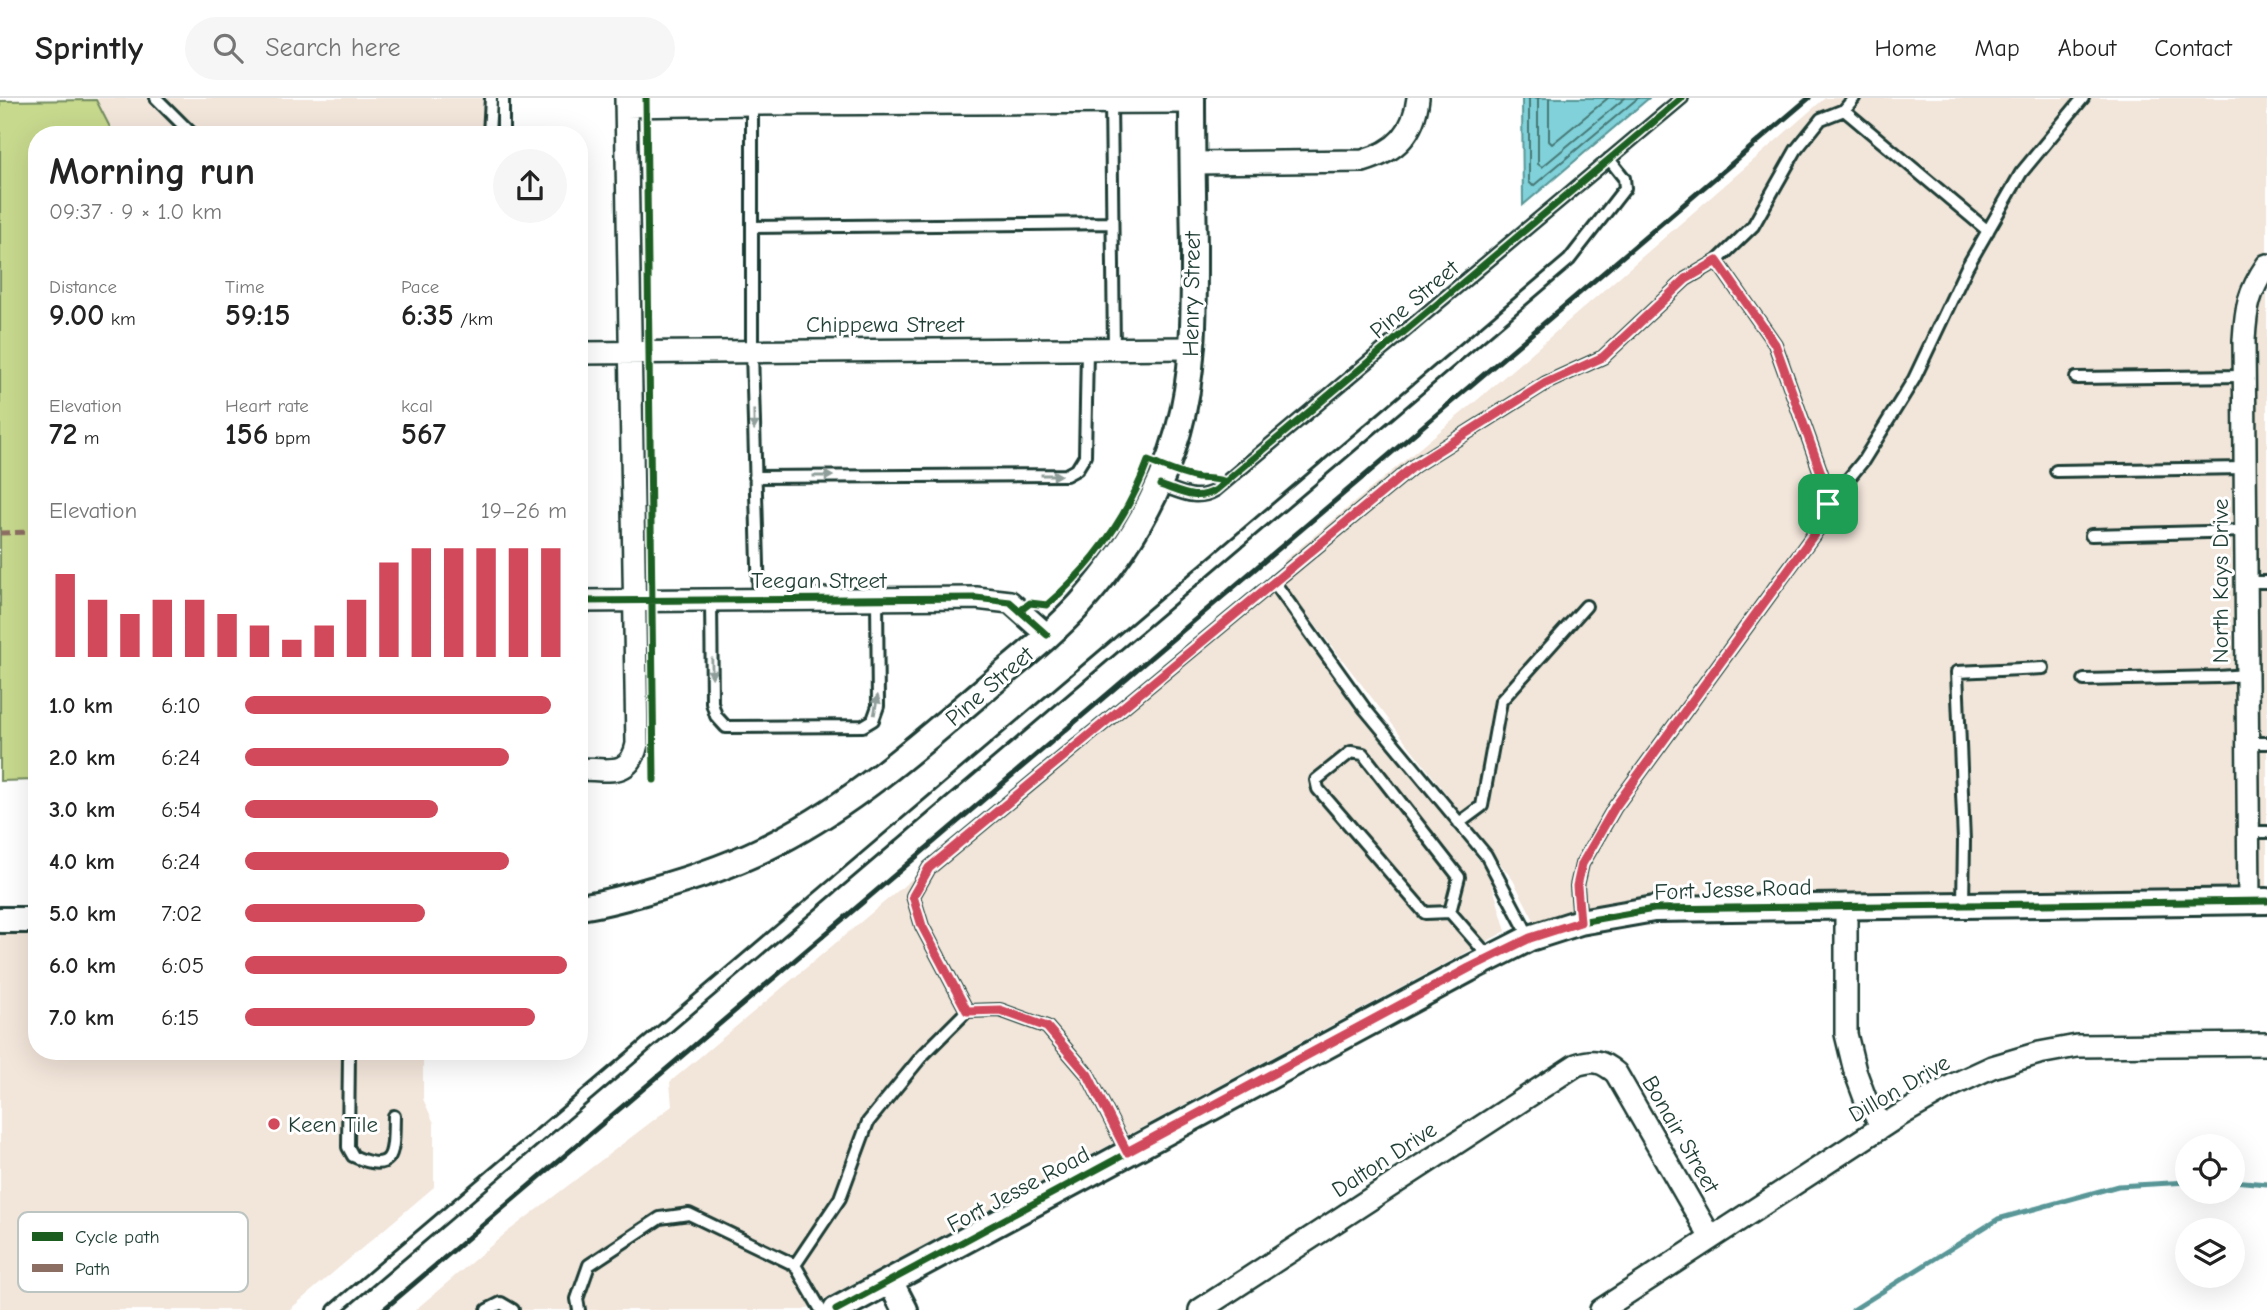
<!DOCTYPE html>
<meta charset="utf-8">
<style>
:root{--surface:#fff;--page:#f6f6f6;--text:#222;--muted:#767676;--line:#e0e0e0;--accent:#d1495b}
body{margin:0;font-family:"Comic Neue",sans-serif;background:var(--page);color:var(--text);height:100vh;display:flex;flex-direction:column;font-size:26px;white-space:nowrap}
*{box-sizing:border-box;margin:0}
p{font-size:23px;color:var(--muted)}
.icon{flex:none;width:38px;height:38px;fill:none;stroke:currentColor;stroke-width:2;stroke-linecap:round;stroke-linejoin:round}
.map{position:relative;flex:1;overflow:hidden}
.sheet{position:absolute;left:28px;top:28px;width:560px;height:934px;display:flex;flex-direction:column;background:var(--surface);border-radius:28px;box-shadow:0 7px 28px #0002}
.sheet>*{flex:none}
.tools{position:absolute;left:2175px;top:1036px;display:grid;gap:14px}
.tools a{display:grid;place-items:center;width:70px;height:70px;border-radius:50%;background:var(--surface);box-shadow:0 7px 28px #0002;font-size:35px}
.pin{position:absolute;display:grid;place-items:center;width:60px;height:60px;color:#fff;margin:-30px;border-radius:14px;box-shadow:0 4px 10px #0006}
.round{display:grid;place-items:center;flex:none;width:74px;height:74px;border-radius:37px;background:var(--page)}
.overview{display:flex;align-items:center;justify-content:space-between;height:119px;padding:0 21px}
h1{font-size:38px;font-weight:600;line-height:52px}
.stats{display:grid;grid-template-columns:repeat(3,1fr);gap:10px;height:119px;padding:7px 21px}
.stats div{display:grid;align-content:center}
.stats b{font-size:30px;font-weight:600}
.stats small{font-size:19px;font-weight:400}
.stats p{font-size:19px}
.chart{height:196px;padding:14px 21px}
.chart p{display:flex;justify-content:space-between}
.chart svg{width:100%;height:126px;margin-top:7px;stroke:var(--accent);stroke-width:6}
ul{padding:0 21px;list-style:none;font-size:23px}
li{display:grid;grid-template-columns:112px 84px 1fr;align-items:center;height:52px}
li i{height:18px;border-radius:9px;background:var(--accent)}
header{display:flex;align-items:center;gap:42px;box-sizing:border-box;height:98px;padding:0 35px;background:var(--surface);border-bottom:2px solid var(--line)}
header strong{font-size:33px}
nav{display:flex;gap:38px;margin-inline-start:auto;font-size:24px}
.search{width:490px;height:63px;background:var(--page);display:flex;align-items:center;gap:18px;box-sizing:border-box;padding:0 24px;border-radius:38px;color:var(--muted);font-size:26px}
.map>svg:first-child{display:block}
.built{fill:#f2e5da}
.green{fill:#c7d98d;stroke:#738b60;stroke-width:2}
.water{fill:#80d1d9;stroke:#599697;stroke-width:2}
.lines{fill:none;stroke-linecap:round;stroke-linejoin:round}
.shore{stroke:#467876;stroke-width:2}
.stream{stroke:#599697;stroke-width:5}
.service-casing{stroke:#1f3d34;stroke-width:16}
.minor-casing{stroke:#1f3d34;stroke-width:26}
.tertiary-casing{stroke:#1f3d34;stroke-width:30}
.service{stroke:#fff;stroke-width:10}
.minor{stroke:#fff;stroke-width:21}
.tertiary{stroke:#fff;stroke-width:24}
.rail{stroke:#1f3d34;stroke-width:5}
.quiet{stroke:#8d6e63;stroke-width:5;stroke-dasharray:10 5;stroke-linecap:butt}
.cycleway-casing{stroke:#fff;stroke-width:11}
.cycleway{stroke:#1b5e20;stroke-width:7}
.oneway{fill:#8f9e9a}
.route-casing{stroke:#fff;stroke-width:14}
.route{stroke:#d1495b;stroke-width:9}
.poi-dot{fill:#d1495b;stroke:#fff;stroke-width:2.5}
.labels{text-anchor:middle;stroke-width:6;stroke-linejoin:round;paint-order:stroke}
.street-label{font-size:23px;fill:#1f3d34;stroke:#fff}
.poi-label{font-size:23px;fill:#1f3d34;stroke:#fff;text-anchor:start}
.key{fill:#fff;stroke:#bcc5c2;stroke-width:2}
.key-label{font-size:19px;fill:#1f3d34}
</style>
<header>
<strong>Sprintly</strong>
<div class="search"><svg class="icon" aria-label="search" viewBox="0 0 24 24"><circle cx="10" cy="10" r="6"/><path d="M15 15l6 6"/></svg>Search here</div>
<nav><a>Home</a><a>Map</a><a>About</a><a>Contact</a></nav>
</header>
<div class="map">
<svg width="2267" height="1212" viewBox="0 0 2267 1212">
<rect width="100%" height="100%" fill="#fff"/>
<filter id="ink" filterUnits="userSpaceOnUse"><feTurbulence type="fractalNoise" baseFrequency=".0143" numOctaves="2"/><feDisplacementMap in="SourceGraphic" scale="14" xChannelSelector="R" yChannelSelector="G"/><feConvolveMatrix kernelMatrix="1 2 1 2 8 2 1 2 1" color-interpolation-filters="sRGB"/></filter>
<g filter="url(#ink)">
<path class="built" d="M 99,0 L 497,0 L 497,37 L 114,37 L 96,2 Z
M 1825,0 L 2267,0 L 2267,792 L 1663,797 L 1592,807 L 1535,824 L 1513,782 L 1276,476 L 1281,472 L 1285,462 L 1475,304 Z
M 1267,483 L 1369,623 L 1483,767 L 1490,779 L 1506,833 L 804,1212 L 415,1212 L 506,1135 L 672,1008 L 670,984 Z
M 37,836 L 37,954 L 423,954 L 423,1001 L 434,1025 L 434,1089 L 289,1212 L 0,1212 L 0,837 Z"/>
<path class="green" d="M 96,2 L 114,37 L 37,37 L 37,682 L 0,683 L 0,3 Z"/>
<path class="water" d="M 1522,0 L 1649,0 L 1523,107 Z"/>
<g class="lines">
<path class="shore" d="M 1529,0 L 1529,84 L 1533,88 L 1638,0
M 1538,0 L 1538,66 L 1542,69 L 1625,0
M 1549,0 L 1549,43 L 1552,46 L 1608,0"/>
<path class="stream" d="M 2233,1083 L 2267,1086
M 1853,1212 L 1998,1121 L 2118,1088 L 2188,1084"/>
<defs>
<path id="service" d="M 156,0 L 193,37
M 752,3 L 752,253 L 759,502
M 1111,3 L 1114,250
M 1844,12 L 1988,133
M 489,37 L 491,0
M 503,37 L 503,0
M 753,129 L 1112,125
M 1717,163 L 1753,128 L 1796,52 L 1821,21 L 1844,12 L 1854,0
M 2076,280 L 2244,278
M 2056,373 L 2245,370
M 755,379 L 1066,377 L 1077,371 L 1085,358 L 1087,252
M 1160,387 C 1181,394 1196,404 1216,392 L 1682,0
M 1828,406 L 1863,363 L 1914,281 L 1967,169 L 2021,75 L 2083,0
M 2091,437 L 2246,433
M 1274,484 L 1365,611 L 1486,757 L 1530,840
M 2246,484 L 2267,484
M 711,502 L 712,605 L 716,618 L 726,629 L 863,628 L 873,622 L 878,608 L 877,501
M 2084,582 L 2218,579 L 2247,577
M 2247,645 L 2267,645
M 1459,725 L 1482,708 L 1501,603 L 1586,508
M 2248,734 L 2267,734
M 1963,806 L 1964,743 L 1957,574 L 2043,570
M 1450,814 L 1459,779 L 1363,656 L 1351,654 L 1316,682 L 1318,691 L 1425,815 L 1450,814 L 1490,860
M 967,913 L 922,828 L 913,798 L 929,770 L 1414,368 L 1546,285 L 1603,259 L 1686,181 L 1717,163 L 1775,246 L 1821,375 L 1828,406 L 1820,428 L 1615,709 L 1582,766 L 1577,788 L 1580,824
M 349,954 L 348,1049 L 353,1058 C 397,1078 393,1052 394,1018
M 795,1167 L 840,1100 L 868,1024 L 922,958 L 967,913 L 1000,912 L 1047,929 L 1088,977 L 1127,1054
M 334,1212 L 1569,162 L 1625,90 L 1624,80 L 1609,61
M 487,1212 L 501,1205 L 513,1212
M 579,1212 L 577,1201 L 589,1167 L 660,1120 L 689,1116 L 795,1167 L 821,1212"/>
<path id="minor" d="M 626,8 L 752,6 L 1192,4
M 1193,65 L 1363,63 C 1397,53 1414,35 1418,0
M 579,255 L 1191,250
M 579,503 L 976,500 L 1010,504 L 1047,537
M 579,671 C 607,671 630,680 637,646 L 626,0
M 2249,803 L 2244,242 C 2246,210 2248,195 2267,167
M 1846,807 L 1846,936 L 1855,973 L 1865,1000 L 1882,1028
M 1200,1212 L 1576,967 C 1594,961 1602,963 1616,975 L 1711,1140
M 1601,1212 L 1897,1019 L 1953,987 L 1992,969 L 2039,955 L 2077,948 L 2267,946"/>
<path id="tertiary" d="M 579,809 C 604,806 627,799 651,792 C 695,780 738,765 778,744 C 853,705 916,650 979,596 C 1013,567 1051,538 1081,505 C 1125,455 1160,399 1178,334 C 1195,274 1194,210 1194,148 C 1193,98 1192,49 1192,0
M 0,822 L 37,822
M 890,1183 L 905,1212
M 836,1212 L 1469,871 L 1530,840 L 1580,824 L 1654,811 L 2267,803"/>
</defs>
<use href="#service" class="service-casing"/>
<use href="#minor" class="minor-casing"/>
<use href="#tertiary" class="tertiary-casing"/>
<use href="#service" class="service"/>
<use href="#minor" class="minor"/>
<use href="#tertiary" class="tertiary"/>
<path class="rail" d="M 383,1212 L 1809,0"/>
<path class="quiet" d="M 0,435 L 37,434"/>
<defs>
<path id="cycleway" d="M 646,0 L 654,682
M 1160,387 C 1181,394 1196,404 1216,392 L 1682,0
M 579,503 L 976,500 L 1010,504 L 1047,537
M 1020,513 L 1030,505 L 1047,507 C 1092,468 1127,420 1148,363 C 1164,369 1180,377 1198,380 C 1208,381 1216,380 1226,384
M 836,1212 L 1469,871 L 1530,840 L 1580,824 L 1654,811 L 2267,803"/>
</defs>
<use href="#cycleway" class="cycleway-casing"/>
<use href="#cycleway" class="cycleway"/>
</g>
<defs><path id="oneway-solid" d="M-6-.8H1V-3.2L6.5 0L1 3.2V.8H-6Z" transform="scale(1.75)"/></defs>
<g class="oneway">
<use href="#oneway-solid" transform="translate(754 322) rotate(89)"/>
<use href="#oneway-solid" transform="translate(1051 377)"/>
<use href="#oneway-solid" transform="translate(823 378)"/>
<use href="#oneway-solid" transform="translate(712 570) rotate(89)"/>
<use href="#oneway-solid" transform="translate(876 607) rotate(-80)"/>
</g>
</g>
<g class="lines" filter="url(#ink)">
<defs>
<path id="route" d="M 1717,163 L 1775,246 L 1821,375 L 1828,406 L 1820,428 L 1615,709 L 1582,766 L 1577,788 L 1580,824 L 1530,840 L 1469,870 L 1127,1054 L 1088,977 L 1047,929 L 1000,912 L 967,913 L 922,828 L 913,798 L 929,770 L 1414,368 L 1546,285 L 1603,259 L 1686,181 Z"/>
</defs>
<use href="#route" class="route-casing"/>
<use href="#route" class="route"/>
</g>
<circle class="poi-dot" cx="274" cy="1026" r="7"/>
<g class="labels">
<g class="street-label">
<text transform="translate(1191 196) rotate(-89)" y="8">Henry Street</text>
<text transform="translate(1414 201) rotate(-40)" y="8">Pine Street</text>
<text x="885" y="234">Chippewa Street</text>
<text x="819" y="490">Teegan Street</text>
<text transform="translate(2220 483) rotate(-90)" y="8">North Kays Drive</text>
<text transform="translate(989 588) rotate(-41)" y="8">Pine Street</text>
<text transform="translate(1733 791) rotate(-2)" y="8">Fort Jesse Road</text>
<text transform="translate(1899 990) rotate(-30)" y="8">Dillon Drive</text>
<text transform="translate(1681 1036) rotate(60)" y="8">Bonair Street</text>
<text transform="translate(1384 1061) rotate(-33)" y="8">Dalton Drive</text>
<text transform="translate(1018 1091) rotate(-28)" y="8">Fort Jesse Road</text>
</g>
<g class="poi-label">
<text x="288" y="1034">Keen Tile</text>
</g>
</g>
<rect x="18" y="1114" width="230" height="80" rx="10" class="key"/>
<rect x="32" y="1134" width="31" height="9" fill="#1b5e20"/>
<rect x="32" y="1166" width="31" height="8" fill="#8d6e63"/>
<g class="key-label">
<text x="75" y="1145">Cycle path</text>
<text x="75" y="1177">Path</text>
</g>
</svg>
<div class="tools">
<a><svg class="icon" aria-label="locate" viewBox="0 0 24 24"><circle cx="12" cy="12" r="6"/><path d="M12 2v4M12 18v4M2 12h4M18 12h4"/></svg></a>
<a><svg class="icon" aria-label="layers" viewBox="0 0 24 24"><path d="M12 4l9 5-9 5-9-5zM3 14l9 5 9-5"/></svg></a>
</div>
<div class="pin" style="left:1828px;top:406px;background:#1e9e55"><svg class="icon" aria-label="arrive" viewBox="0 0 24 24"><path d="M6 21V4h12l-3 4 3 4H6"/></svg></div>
<section class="sheet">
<div class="overview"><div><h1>Morning run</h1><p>09:37 · 9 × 1.0 km</p></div><a class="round"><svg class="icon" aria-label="share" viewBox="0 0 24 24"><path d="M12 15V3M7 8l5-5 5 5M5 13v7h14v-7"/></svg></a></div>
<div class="stats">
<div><p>Distance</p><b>9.00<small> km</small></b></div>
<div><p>Time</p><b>59:15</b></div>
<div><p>Pace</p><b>6:35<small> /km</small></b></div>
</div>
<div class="stats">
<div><p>Elevation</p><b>72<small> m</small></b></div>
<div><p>Heart rate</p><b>156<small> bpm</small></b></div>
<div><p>kcal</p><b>567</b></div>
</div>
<div class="chart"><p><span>Elevation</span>19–26 m</p>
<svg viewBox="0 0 160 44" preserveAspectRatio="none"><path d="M5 44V15M15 44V24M25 44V29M35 44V24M45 44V24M55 44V29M65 44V33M75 44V38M85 44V33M95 44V24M105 44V11M115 44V6M125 44V6M135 44V6M145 44V6M155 44V6"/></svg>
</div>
<ul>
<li><b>1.0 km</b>6:10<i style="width:95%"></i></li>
<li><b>2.0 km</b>6:24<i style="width:82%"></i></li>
<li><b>3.0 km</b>6:54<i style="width:60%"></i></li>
<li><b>4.0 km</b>6:24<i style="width:82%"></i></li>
<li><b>5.0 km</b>7:02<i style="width:56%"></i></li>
<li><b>6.0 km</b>6:05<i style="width:100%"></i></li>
<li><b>7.0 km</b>6:15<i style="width:90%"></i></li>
</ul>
</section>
</div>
